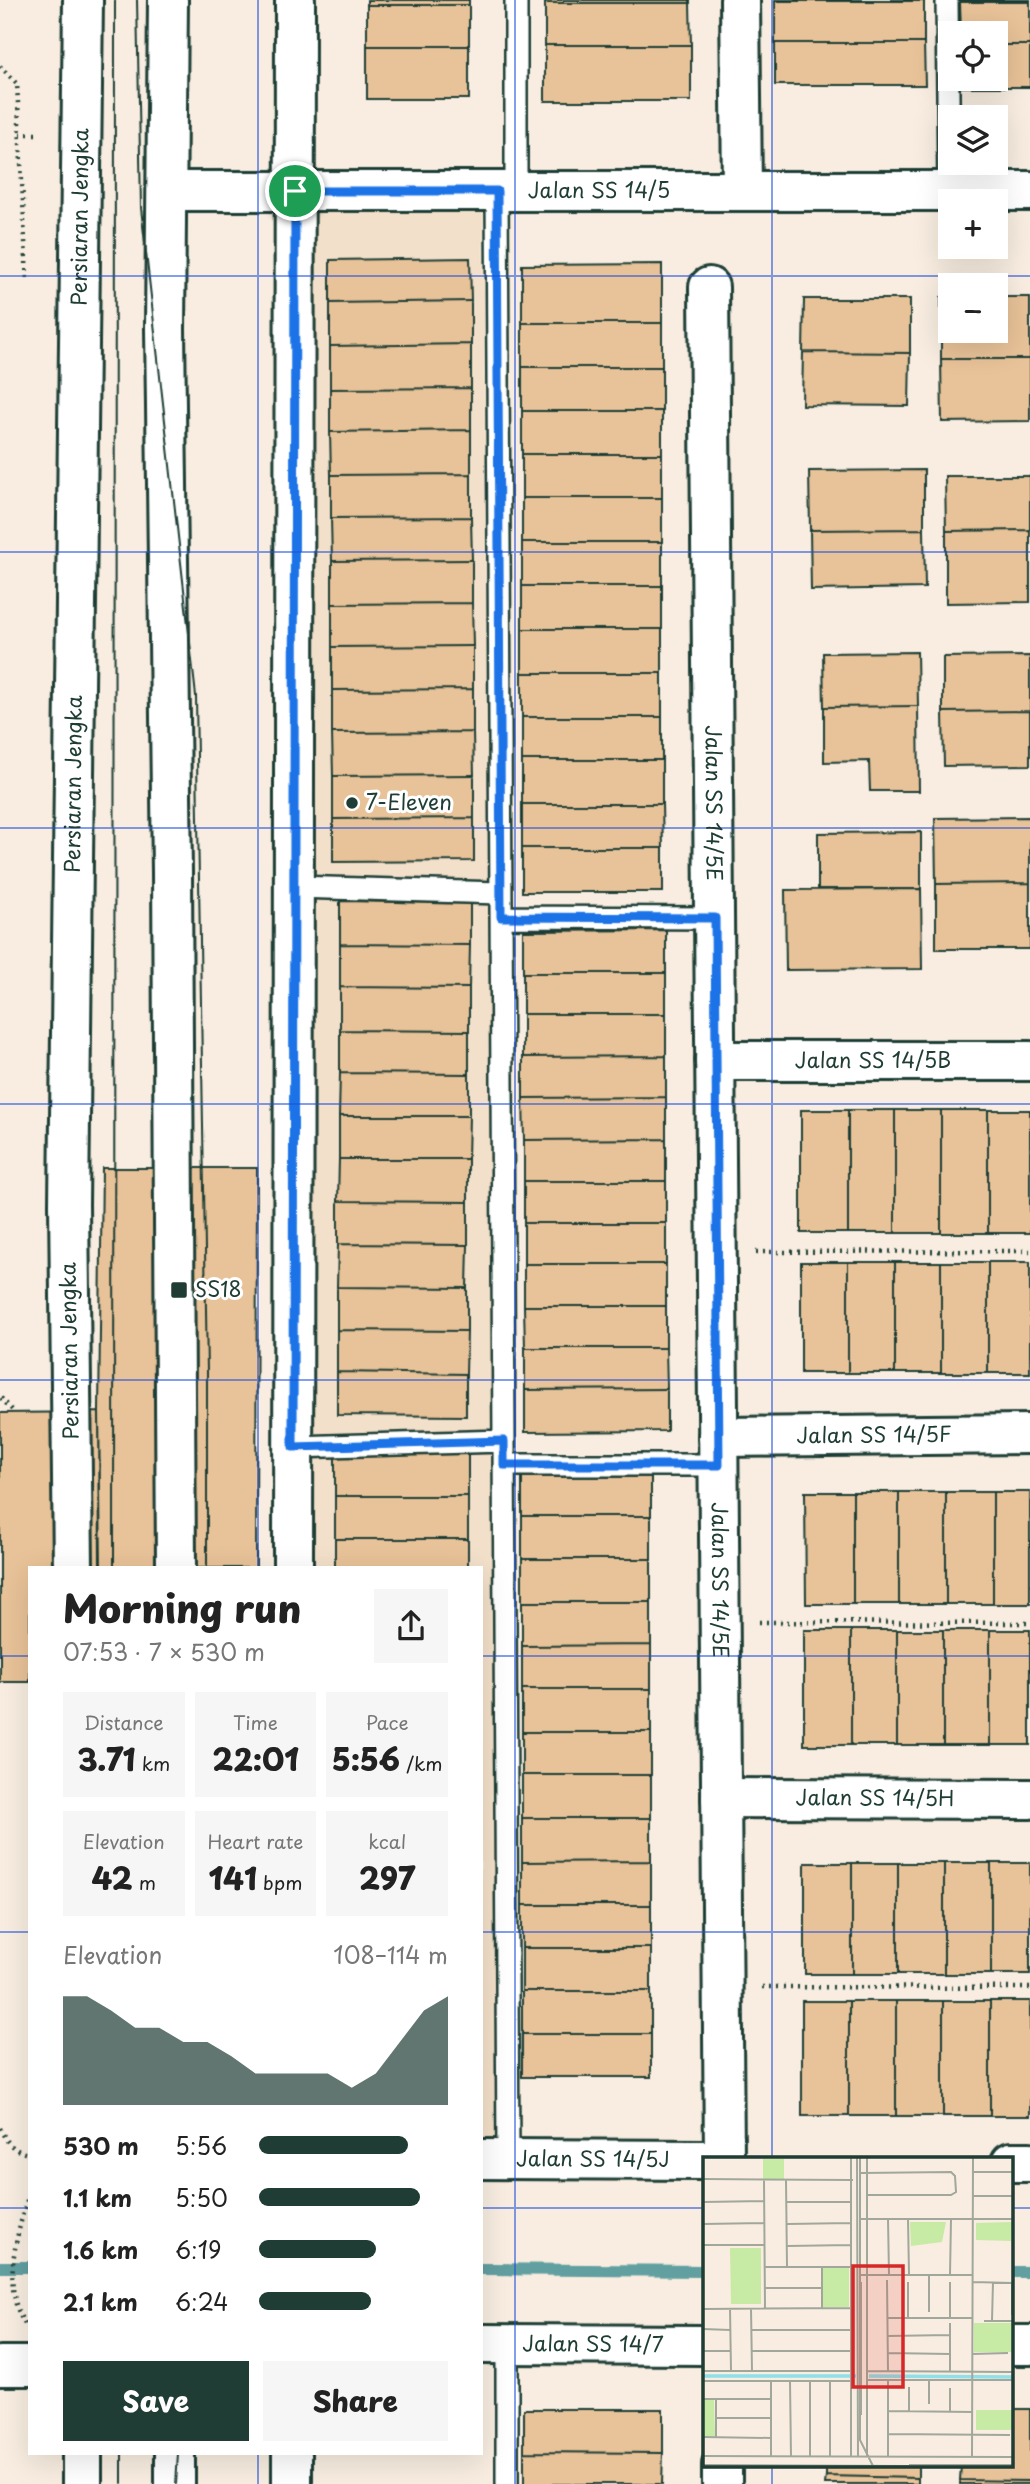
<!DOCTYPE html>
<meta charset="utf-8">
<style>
:root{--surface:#fff;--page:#f6f6f6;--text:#222;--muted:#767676;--accent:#1f3d34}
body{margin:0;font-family:"Playpen Sans",sans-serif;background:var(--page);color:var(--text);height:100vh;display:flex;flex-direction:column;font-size:26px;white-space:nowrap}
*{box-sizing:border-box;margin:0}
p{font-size:23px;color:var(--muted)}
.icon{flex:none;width:38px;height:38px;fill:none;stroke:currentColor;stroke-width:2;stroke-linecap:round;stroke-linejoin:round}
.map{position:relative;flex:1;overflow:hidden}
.panel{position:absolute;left:28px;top:1566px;width:455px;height:889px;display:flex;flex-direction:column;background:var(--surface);border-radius:0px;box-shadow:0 7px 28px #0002}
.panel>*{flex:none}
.buttons{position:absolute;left:938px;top:21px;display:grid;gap:14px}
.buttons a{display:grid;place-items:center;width:70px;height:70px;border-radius:0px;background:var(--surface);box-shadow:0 7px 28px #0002;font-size:35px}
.pin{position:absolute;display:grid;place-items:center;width:60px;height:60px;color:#fff;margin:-30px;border:4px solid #fff;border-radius:50%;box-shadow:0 2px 7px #0007}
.round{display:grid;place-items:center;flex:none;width:74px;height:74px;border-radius:0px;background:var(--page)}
.overview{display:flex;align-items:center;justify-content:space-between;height:119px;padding:0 35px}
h1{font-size:38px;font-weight:800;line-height:52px}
.metrics{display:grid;grid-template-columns:repeat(3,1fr);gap:10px;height:119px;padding:7px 35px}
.metrics div{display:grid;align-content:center;border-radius:0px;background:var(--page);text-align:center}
.metrics b{font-size:30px;font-weight:800}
.metrics small{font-size:19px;font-weight:400}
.metrics p{font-size:19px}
.chart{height:196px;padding:14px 35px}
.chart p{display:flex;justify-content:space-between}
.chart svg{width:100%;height:126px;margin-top:7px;fill:var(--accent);opacity:.7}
.cta{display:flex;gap:14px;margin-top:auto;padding:14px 35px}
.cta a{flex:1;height:80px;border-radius:0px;background:var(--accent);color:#fff;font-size:28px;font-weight:800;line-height:80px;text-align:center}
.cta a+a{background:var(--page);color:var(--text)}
ul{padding:0 35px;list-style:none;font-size:23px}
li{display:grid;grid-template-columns:112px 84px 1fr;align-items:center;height:52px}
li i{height:18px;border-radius:9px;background:var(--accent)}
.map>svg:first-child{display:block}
.built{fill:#f3e0ca}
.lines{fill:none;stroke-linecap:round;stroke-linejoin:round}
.stream{stroke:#629fa1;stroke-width:12}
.building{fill:#e8c298;stroke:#1f3d34;stroke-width:2}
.service-casing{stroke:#1f3d34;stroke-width:26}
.minor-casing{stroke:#1f3d34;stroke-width:44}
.secondary-casing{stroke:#1f3d34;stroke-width:44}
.path{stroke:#1f3d34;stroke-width:4.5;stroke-dasharray:2 5;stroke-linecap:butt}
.service{stroke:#fff;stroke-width:21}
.minor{stroke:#fff;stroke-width:38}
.secondary{stroke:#fff;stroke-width:38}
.tram{stroke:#1f3d34;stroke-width:2}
.route-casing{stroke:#fff;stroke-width:14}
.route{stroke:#1a73e8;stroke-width:9}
.grid{fill:none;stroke:#1d4ed8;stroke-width:2;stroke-opacity:0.55}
.poi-dot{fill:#1f3d34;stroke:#fff;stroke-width:2.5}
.labels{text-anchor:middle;stroke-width:6;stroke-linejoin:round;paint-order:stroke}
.street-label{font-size:21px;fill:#1f3d34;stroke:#fff}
.poi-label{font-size:21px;fill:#1f3d34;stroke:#fff;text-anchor:start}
.inset-river{fill:none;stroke:#8fe0e9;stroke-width:3.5}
.inset-road{fill:none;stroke:#a1a79b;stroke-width:2}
.view{fill:#d62828;fill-opacity:0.15;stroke:#d62828;stroke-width:3.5}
.inset-edge{fill:none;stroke:#1f3d34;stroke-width:3.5}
</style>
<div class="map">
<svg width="1030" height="2484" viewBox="0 0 1030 2484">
<rect width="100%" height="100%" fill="#f8ede0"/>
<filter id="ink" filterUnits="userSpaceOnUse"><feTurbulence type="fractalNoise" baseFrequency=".0143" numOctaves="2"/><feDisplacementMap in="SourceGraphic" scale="14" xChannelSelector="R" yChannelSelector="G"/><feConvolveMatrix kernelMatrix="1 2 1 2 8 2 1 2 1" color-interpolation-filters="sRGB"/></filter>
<g filter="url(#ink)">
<path class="built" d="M 301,212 L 483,212 L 498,2142 L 481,2142 L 481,1568 L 302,1568 Z"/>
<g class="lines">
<path class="stream" d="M 0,2267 L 30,2267
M 481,2269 L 704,2271
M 1011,2272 L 1030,2272"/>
</g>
<path class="building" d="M 367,0 L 469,0 L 469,5 L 367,5 Z
M 545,0 L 690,0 L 690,3 L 545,3 Z
M 775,0 L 924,0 L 924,1 L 775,1 Z
M 960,0 L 1030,0 L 1030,2 L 960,2 Z
M 775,1 L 924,1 L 924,43 L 775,43 Z
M 960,2 L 1030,2 L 1030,45 L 996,45 L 996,33 L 961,33 Z
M 545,3 L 690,3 L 691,45 L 545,45 Z
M 367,5 L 469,5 L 469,46 L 367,46 Z
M 775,43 L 924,43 L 925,85 L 775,85 Z
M 545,45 L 691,45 L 691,101 L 545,101 Z
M 996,45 L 1030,45 L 1030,87 L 961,87 L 961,79 L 996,79 Z
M 367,46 L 469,46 L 469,99 L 367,99 Z
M 470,258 L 471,301 L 330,303 L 330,260 Z
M 662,264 L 662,323 L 522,323 L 522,265 Z
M 941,297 L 950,297 L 950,331 L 996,331 L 996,297 L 1030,297 L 1030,359 L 941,359 Z
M 804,299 L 910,299 L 910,353 L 803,352 Z
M 471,301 L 471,344 L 330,346 L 330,303 Z
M 522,323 L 662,323 L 662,367 L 522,367 Z
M 471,344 L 471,388 L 330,389 L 330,346 Z
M 803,352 L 910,353 L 909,406 L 802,405 Z
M 941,359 L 1030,359 L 1030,421 L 942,422 Z
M 522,367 L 662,367 L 662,411 L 522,411 Z
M 471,388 L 471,430 L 330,432 L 330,389 Z
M 522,411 L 662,411 L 662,454 L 522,454 Z
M 471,430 L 471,474 L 331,475 L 330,432 Z
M 522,454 L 662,454 L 662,498 L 522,498 Z
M 924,470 L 924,529 L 810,530 L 809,471 Z
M 471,474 L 471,517 L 331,518 L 331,475 Z
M 945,476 L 1030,476 L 1030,530 L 946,531 Z
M 522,498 L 662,498 L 662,542 L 522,542 Z
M 471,517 L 472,560 L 332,561 L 331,518 Z
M 924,529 L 925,588 L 811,590 L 810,530 Z
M 1030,530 L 1030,602 L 946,603 L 946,531 Z
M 522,542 L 662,542 L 662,586 L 522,586 Z
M 472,560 L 472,603 L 332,604 L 332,561 Z
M 522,586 L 662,586 L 662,629 L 522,629 Z
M 472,603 L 473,646 L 332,647 L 332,604 Z
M 522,629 L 662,629 L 662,673 L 522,673 Z
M 473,646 L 473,689 L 332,690 L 332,647 Z
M 917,652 L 918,706 L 824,707 L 823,653 Z
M 1030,656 L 1030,711 L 943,712 L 943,657 Z
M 522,673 L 662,673 L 662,717 L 522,717 Z
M 473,689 L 473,732 L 332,733 L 332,690 Z
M 918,706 L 919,791 L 870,791 L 869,761 L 824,762 L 824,707 Z
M 1030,711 L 1030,765 L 944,766 L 943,712 Z
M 522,717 L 662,717 L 662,760 L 522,760 Z
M 473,732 L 474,775 L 333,776 L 332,733 Z
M 522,760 L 662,760 L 662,804 L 522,804 Z
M 474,775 L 474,818 L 333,819 L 333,776 Z
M 522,804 L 662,804 L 663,848 L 522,848 Z
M 1030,817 L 1030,883 L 936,884 L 935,818 Z
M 474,818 L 474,861 L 333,862 L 333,819 Z
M 921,832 L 921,889 L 818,889 L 818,833 Z
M 522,848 L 663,848 L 663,892 L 522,892 Z
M 1030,883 L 1030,949 L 936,949 L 936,884 Z
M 921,889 L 922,969 L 786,970 L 785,890 Z
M 340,901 L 470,903 L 470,945 L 340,944 Z
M 666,930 L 666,973 L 523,973 L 523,931 Z
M 340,944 L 470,945 L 469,988 L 340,987 Z
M 523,973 L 666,973 L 666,1014 L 523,1014 Z
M 340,987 L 469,988 L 469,1031 L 340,1030 Z
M 523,1014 L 666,1014 L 666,1056 L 523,1057 Z
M 340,1030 L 469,1031 L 469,1074 L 340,1073 Z
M 666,1056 L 666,1097 L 523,1098 L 523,1057 Z
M 340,1073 L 469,1074 L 469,1116 L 339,1116 Z
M 666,1097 L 666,1139 L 524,1140 L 523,1098 Z
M 801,1110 L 848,1110 L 848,1233 L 801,1233 Z
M 848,1110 L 895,1110 L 895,1233 L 848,1233 Z
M 895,1110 L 941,1110 L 941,1233 L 895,1233 Z
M 941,1110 L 988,1110 L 988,1233 L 941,1233 Z
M 988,1110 L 1030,1110 L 1030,1233 L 988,1233 Z
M 339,1116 L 469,1116 L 468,1159 L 339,1159 Z
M 666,1139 L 666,1181 L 524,1181 L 524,1140 Z
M 339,1159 L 468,1159 L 468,1202 L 338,1201 Z
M 102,1168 L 257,1168 L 256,1568 L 101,1568 L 99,1412 Z
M 524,1181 L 666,1181 L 666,1223 L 524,1223 Z
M 338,1201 L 468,1202 L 468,1245 L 338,1244 Z
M 524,1223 L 666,1223 L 666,1264 L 524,1264 Z
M 338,1244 L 468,1245 L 467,1288 L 337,1287 Z
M 801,1262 L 848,1262 L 848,1373 L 801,1373 Z
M 848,1262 L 895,1262 L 895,1373 L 848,1373 Z
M 895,1262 L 941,1262 L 941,1373 L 895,1373 Z
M 941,1262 L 988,1262 L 988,1373 L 941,1373 Z
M 988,1262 L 1030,1262 L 1030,1373 L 988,1373 Z
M 524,1264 L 666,1264 L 666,1306 L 524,1306 Z
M 337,1287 L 467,1288 L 467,1331 L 337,1330 Z
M 524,1306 L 666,1306 L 666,1348 L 525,1348 Z
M 337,1330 L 467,1331 L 466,1374 L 337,1372 Z
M 525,1348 L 666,1348 L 667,1389 L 525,1390 Z
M 337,1372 L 466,1374 L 466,1416 L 337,1415 Z
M 667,1389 L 667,1431 L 525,1432 L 525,1390 Z
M 99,1412 L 100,1568 L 30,1568 L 30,1682 L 0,1682 L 0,1413 Z
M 335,1454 L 468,1454 L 468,1496 L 335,1496 Z
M 651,1472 L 651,1516 L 522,1516 L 522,1473 Z
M 805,1492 L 853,1492 L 853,1604 L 806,1604 Z
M 853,1492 L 899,1492 L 899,1604 L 853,1604 Z
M 899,1492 L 946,1492 L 946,1604 L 899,1604 Z
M 946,1492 L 993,1492 L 993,1604 L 946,1604 Z
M 993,1492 L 1030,1492 L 1030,1604 L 993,1604 Z
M 335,1496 L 468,1496 L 468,1539 L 335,1539 Z
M 522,1516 L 651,1516 L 651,1559 L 522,1559 Z
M 335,1539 L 468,1539 L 468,1568 L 335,1568 Z
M 522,1559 L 651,1559 L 651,1602 L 522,1602 Z
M 522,1602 L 651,1602 L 651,1645 L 522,1646 Z
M 804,1630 L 851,1630 L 851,1745 L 804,1745 Z
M 851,1630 L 897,1630 L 897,1745 L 851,1745 Z
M 897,1630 L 943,1630 L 943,1745 L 897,1745 Z
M 943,1630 L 990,1630 L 990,1745 L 943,1745 Z
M 990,1630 L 1030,1630 L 1030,1745 L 990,1745 Z
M 651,1645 L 651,1689 L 522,1689 L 522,1646 Z
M 522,1689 L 651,1689 L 651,1732 L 522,1732 Z
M 522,1732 L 651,1732 L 651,1775 L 522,1775 Z
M 522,1775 L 651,1775 L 651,1818 L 522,1818 Z
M 522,1818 L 651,1818 L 651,1861 L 522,1862 Z
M 651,1861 L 651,1905 L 522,1905 L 522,1862 Z
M 805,1863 L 852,1863 L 852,1974 L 805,1974 Z
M 852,1863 L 898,1863 L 898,1974 L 852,1974 Z
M 898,1863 L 944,1863 L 944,1974 L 898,1974 Z
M 944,1863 L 991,1863 L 991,1974 L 944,1974 Z
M 991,1863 L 1030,1863 L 1030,1974 L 991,1974 Z
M 522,1905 L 651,1905 L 651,1948 L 522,1948 Z
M 522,1948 L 651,1948 L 651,1991 L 522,1991 Z
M 522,1991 L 651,1991 L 651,2034 L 522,2034 Z
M 802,2001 L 849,2001 L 849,2116 L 802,2116 Z
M 849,2001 L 896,2001 L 896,2116 L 849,2116 Z
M 896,2001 L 943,2001 L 943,2116 L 896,2116 Z
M 943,2001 L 990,2001 L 990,2116 L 943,2116 Z
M 990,2001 L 1030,2001 L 1030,2116 L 990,2116 Z
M 522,2034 L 651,2034 L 651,2077 L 522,2077 Z
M 524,2409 L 663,2409 L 663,2453 L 524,2452 Z
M 1011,2409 L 1030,2409 L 1030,2481 L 960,2480 L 961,2465 L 1011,2465 Z
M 524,2452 L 663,2453 L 662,2484 L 524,2484 Z
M 826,2465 L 918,2465 L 918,2478 L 826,2476 Z
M 826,2476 L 918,2478 L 918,2484 L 825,2484 Z
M 960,2480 L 1030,2481 L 1030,2484 L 960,2484 Z"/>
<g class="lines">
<defs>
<path id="service" d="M 516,0 L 516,191
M 947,0 L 949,191
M 497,191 L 508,2159
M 294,887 L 500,893
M 501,917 L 715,918
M 293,1447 L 504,1441
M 504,1465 L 719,1465
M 507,2484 L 507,2344"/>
<g id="minor">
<path d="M 740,0 L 742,191"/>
<path id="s1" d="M 167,191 L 1030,191"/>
<path id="s2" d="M 709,287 L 724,2158"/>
<path id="s3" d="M 715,1061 L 1030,1061"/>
<path id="s4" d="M 718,1437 L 1030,1434"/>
<path d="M 293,1568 L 295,0"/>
<path id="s5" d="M 721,1798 L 1030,1799"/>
<path id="s6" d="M 481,2159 L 704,2160"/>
<path d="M 1011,2162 L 1030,2162"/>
<path id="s7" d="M 481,2344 L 704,2345"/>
<path d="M 1011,2345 L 1030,2345"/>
<path d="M 0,2366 L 30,2366"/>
<path d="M 722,2465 L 722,2484"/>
<path d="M 292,2484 L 292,2454"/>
</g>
<g id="secondary">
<path d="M 168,0 L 165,329 L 172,872 L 176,1568"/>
<path id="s8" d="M 73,1568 L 69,1204 L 83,0"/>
<path d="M 82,2454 L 82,2484"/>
<path d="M 175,2454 L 175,2484"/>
</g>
</defs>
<use href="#service" class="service-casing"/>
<use href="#minor" class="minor-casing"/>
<use href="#secondary" class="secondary-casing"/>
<path class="path" d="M 0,66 L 17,84 L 27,280
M 20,134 L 40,134
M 756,1252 L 1030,1251
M 1,1398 L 15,1413
M 759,1622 L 1030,1623
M 762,1987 L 1030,1988
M 0,2128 C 6,2142 14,2152 30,2154
M 25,2324 C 0,2286 18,2231 30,2190"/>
<use href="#service" class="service"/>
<use href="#minor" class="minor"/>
<use href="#secondary" class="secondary"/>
<path class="tram" d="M 137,0 L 141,208 L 196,696 L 207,1372 L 207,1568
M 114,1568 L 115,0
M 122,2454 L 122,2484
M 176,2484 L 178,2454"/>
</g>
</g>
<g class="lines" filter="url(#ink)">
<defs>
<path id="route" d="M 295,191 L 497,191 L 501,917 L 715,918 L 719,1465 L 504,1465 L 504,1441 L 293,1447 Z"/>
</defs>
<use href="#route" class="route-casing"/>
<use href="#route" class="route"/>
</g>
<path class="grid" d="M 258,0 L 258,1568M 515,0 L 515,2484M 772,0 L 772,2158M 0,276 L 1030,276M 0,552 L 1030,552M 0,828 L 1030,828M 0,1104 L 1030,1104M 0,1380 L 1030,1380M 0,1656 L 30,1656M 481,1656 L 1030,1656M 0,1932 L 30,1932M 481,1932 L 1030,1932M 0,2208 L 30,2208M 481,2208 L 704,2208M 1011,2208 L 1030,2208M 258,2454 L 258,2484M 772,2465 L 772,2484"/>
<g class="poi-dot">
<circle cx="352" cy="803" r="7"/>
<rect x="170" y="1281" width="18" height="18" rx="3.5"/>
</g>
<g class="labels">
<g class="street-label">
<text dy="7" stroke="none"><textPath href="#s1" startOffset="432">Jalan SS 14/5</textPath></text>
<text dy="7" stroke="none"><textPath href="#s8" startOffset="1351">Persiaran Jengka</textPath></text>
<text dy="7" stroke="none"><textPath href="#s8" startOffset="784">Persiaran Jengka</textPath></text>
<text dy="7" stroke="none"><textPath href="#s2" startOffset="516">Jalan SS 14/5E</textPath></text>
<text dy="7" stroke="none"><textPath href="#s3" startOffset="158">Jalan SS 14/5B</textPath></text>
<text transform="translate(70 1351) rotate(-91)" y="7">Persiaran Jengka</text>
<text dy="7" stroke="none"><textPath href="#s4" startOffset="156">Jalan SS 14/5F</textPath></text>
<text dy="7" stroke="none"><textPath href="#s2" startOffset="1293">Jalan SS 14/5E</textPath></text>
<text dy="7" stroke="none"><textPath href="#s5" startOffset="154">Jalan SS 14/5H</textPath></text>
<text dy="7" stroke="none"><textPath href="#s6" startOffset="112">Jalan SS 14/5J</textPath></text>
<text dy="7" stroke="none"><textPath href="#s7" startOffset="112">Jalan SS 14/7</textPath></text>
</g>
<g class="poi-label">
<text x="366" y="810">7-Eleven</text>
<text x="195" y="1297">SS18</text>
</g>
</g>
<g transform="translate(703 2157)">
<rect width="310" height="310" fill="#f8ede0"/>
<path d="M 60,2 L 81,2 L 81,22 L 60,22 ZM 207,65 L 243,65 L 239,85 L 208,89 ZM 310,65 L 308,84 L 273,83 L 273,66 ZM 27,91 L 58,91 L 58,147 L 28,147 ZM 120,111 L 146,111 L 146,150 L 120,150 ZM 271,166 L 310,166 L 310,195 L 271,195 ZM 0,243 L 11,243 L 12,279 L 0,279 ZM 273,253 L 309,253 L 309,273 L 273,273 Z" fill="#c7eaa4"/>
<path class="inset-river" d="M 0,219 L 153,219M 166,219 L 310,220"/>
<path class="inset-road" d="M 148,1 L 148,300M 154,1 L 155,300M 157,1 L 157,283 L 170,309M 270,15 L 310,15M 158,16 L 248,15 L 252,19 L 253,35 L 248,38 L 164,38M 0,22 L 150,23M 61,23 L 62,151M 83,23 L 84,110M 270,39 L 310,39M 0,45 L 61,44M 84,45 L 148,45M 158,62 L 310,62M 185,62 L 186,118M 205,62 L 206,118M 0,67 L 61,66M 84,67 L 148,66M 0,88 L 61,88M 84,89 L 148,88M 61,110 L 148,110M 119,110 L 119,151M 158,118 L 270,118M 226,118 L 226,155M 247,118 L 248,62M 184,123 L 185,214M 158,125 L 158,258M 205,125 L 205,161M 247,125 L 247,161M 270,125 L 310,126M 309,126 L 309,158M 62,131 L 119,131M 27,151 L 28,214M 48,151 L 49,214M 0,152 L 148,151M 184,161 L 270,161M 281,164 L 310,164M 289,164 L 290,125M 0,172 L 27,173M 49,173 L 148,173M 185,179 L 247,178M 0,194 L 28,194M 49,194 L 148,194M 185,196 L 247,197M 269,197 L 305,196M 0,214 L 148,214M 164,214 L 310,215M 247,214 L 247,166M 164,223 L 310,223M 185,223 L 185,300M 226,223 L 226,247M 0,224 L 150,224M 68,224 L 68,300M 87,224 L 88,300M 107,224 L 107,300M 127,224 L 127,300M 206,230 L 206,254M 0,242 L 68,242M 185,254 L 270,255M 247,254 L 247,231M 13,261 L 68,261M 185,277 L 307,278M 0,280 L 68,281M 13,280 L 13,242M 0,299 L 310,300M 164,300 L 164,1M 269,300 L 270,1M 0,308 L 211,309M 206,308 L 310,308"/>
<path class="view" d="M 150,109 L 200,109 L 200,230 L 150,230 Z"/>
<rect width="310" height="310" class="inset-edge"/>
</g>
</svg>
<div class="buttons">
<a><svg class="icon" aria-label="locate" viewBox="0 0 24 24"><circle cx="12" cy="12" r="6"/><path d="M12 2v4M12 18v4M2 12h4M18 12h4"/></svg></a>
<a><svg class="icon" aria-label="layers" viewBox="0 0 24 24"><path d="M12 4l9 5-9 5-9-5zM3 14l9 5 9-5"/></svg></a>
<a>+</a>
<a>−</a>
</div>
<div class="pin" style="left:295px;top:191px;background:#1e9e55"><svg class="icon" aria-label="arrive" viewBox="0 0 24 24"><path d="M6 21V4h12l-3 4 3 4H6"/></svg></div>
<section class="panel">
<div class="overview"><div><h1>Morning run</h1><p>07:53 · 7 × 530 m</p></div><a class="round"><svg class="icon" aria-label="share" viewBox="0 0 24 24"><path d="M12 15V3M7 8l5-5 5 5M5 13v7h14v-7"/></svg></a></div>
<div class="metrics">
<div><p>Distance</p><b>3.71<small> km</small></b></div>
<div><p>Time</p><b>22:01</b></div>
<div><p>Pace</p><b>5:56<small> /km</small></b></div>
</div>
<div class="metrics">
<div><p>Elevation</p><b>42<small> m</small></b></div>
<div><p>Heart rate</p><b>141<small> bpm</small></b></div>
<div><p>kcal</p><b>297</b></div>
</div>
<div class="chart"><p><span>Elevation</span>108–114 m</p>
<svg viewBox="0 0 160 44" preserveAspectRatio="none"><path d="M0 44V6L10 6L20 11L30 17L40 17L50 22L60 22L70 27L80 33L90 33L100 33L110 33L120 38L130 33L140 22L150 11L160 6V44z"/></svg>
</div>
<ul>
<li><b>530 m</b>5:56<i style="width:79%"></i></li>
<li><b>1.1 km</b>5:50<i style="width:85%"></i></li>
<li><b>1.6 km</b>6:19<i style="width:62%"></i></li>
<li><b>2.1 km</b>6:24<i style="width:59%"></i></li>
</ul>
<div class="cta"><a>Save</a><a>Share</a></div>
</section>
</div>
